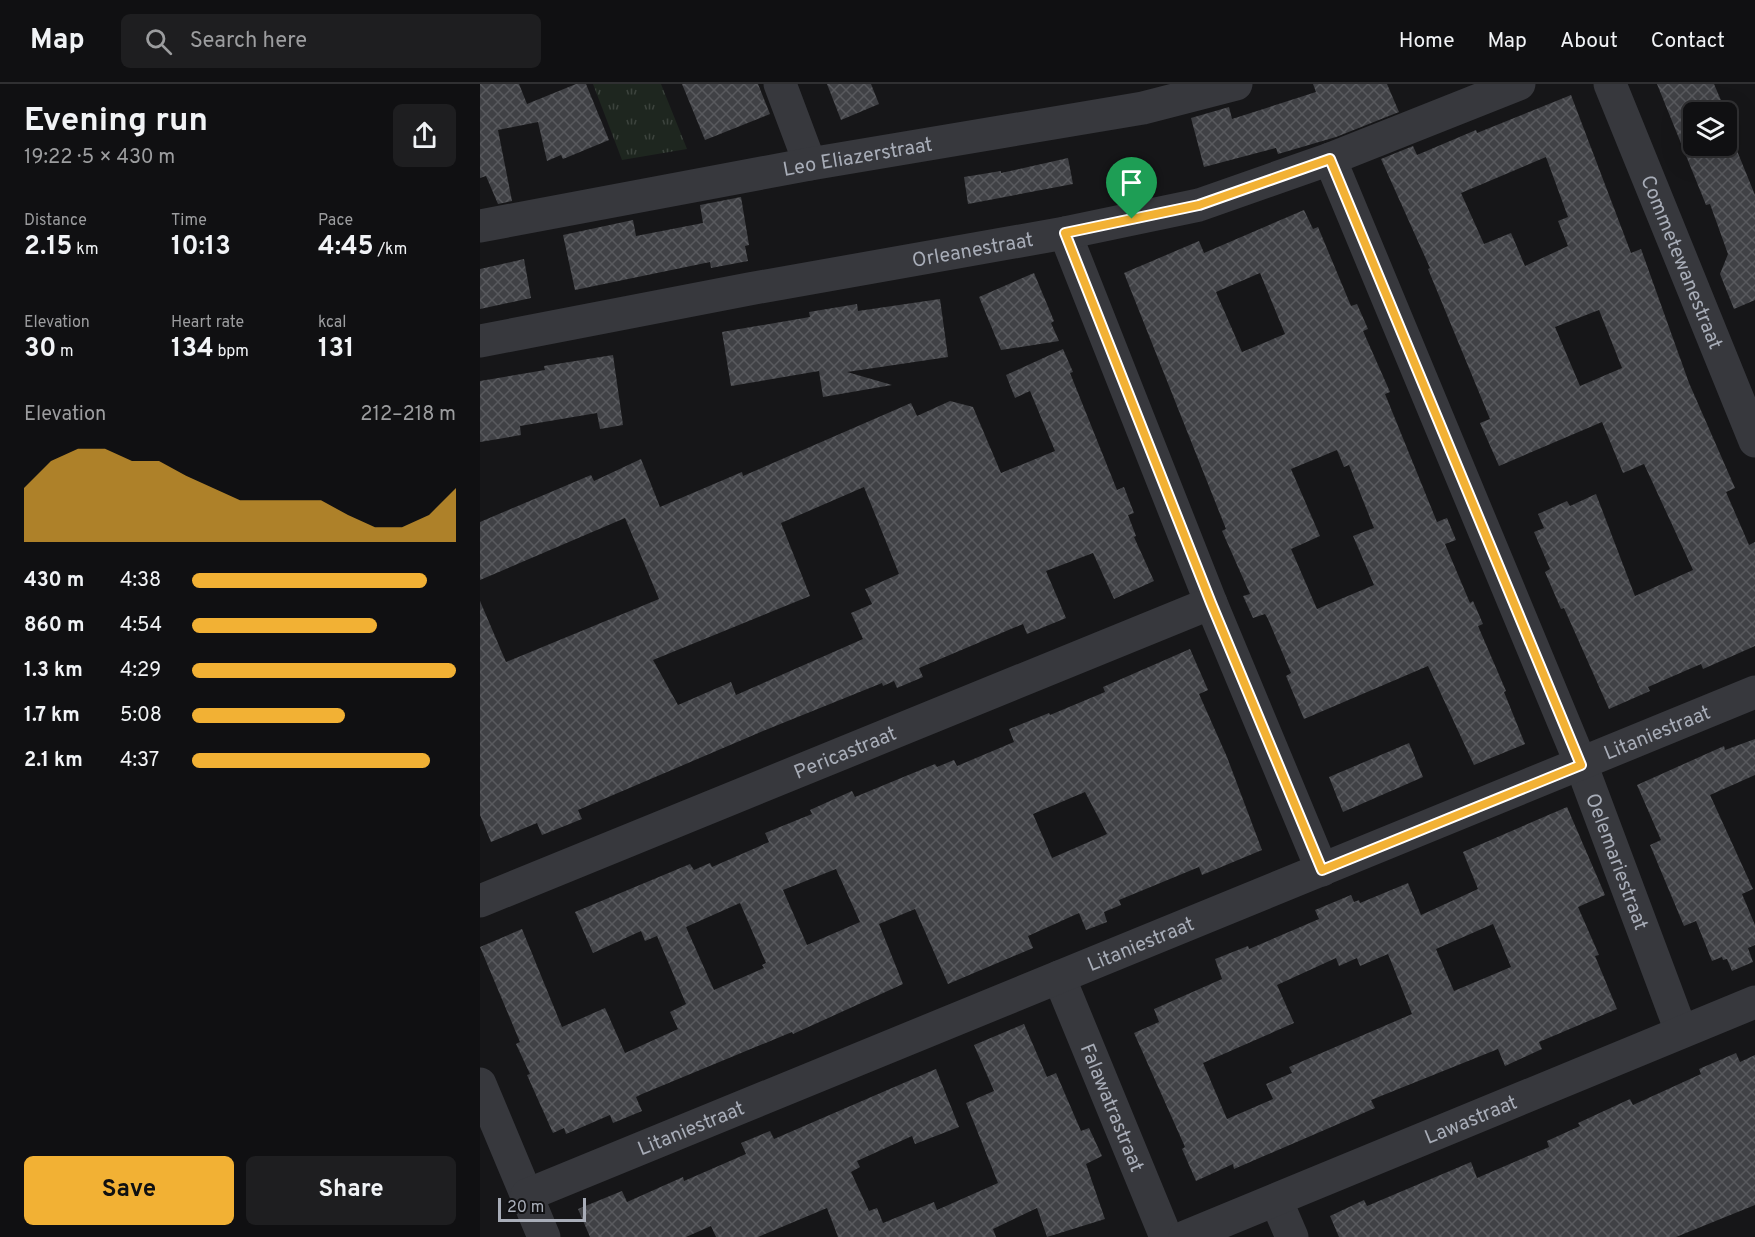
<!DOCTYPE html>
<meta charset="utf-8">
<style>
:root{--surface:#101012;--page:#1e1e20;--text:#f1f3f6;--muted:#9c9d9f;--line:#303032;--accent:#f2b134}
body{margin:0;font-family:Overpass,sans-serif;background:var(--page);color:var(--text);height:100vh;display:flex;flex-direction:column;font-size:22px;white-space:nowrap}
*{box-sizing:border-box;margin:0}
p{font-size:20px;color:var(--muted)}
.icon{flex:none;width:33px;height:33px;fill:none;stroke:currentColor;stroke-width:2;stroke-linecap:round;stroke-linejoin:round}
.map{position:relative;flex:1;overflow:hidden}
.panel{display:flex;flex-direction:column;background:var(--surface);width:480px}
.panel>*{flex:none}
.tools{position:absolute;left:1203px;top:18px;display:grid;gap:12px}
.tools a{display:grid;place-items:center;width:54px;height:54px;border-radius:9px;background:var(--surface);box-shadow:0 6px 24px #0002,0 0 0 2px var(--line);font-size:30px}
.scale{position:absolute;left:18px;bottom:15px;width:88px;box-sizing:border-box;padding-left:6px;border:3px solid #a8adb8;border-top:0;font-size:16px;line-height:21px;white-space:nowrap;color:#a8adb8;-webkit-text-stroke:4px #111113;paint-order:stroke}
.pin{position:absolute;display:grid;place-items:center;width:51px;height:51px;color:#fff;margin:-62px -26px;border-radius:50% 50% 50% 0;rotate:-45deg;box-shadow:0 0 6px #0007}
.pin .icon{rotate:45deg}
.round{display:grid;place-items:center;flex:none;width:63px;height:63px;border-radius:9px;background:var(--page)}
.summary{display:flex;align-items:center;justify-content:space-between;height:102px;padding:0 24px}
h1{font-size:33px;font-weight:700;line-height:45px}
.stats{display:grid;grid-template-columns:repeat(3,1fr);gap:9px;height:102px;padding:6px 24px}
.stats div{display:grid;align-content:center}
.stats b{font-size:26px;font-weight:700}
.stats small{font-size:16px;font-weight:400}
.stats p{font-size:16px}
.chart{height:168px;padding:12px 24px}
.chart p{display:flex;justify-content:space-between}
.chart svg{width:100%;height:108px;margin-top:6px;fill:var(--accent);opacity:.7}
.action{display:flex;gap:12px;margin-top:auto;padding:12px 24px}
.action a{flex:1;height:69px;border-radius:9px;background:var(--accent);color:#111;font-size:24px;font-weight:700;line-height:69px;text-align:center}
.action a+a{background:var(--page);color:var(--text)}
ul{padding:0 24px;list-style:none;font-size:20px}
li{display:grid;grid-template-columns:96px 72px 1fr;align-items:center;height:45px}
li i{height:15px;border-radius:8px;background:var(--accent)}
header{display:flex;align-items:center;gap:36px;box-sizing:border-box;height:84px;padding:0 30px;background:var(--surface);border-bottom:2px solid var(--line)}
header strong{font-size:28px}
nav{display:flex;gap:33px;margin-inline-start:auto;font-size:21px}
.search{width:420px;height:54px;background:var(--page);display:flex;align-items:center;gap:15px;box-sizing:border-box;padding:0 21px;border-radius:9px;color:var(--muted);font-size:22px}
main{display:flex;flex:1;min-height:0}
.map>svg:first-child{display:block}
.grass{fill:url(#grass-tufts)}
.building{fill:url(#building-cross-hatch);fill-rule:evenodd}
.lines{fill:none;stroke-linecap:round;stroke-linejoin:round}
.street{stroke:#37383d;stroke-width:33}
.route-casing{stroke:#fff;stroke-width:12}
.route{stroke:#f2b134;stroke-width:8}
.labels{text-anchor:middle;stroke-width:4.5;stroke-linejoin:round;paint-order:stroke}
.street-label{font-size:20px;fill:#a8adb8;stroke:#111113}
</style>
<header>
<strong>Map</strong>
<div class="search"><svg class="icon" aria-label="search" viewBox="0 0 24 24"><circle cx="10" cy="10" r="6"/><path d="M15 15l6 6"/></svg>Search here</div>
<nav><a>Home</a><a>Map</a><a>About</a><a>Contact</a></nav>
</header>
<main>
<section class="panel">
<div class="summary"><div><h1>Evening run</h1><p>19:22 · 5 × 430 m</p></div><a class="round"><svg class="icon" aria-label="share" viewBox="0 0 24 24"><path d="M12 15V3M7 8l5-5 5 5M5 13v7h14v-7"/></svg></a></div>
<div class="stats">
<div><p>Distance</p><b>2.15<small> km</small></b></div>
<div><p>Time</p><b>10:13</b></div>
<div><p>Pace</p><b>4:45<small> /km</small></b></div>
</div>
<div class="stats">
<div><p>Elevation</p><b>30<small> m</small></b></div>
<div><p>Heart rate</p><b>134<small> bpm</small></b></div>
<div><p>kcal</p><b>131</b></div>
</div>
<div class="chart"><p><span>Elevation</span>212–218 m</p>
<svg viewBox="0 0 160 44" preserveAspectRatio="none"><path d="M0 44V22L10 11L20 6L30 6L40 11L50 11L60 17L70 22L80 27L90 27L100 27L110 27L120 33L130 38L140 38L150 33L160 22V44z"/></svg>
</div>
<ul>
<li><b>430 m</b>4:38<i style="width:89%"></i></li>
<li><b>860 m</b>4:54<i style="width:70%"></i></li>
<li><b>1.3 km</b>4:29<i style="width:100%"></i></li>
<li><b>1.7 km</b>5:08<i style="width:58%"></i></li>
<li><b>2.1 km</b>4:37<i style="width:90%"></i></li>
</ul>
<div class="action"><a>Save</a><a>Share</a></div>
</section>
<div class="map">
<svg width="1275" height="1153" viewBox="0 0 1275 1153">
<defs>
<pattern id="grass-tufts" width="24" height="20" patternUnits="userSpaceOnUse" patternTransform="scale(1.5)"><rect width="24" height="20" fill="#1e261f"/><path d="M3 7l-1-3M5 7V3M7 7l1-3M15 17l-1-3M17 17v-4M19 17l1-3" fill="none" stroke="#3c433d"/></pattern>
<pattern id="building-cross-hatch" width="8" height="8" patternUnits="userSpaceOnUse" patternTransform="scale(1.5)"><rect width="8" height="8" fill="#404145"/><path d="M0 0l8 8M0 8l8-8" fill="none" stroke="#595a5e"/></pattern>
</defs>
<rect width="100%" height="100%" fill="#161618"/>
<path class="grass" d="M 113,0 L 181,0 L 207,65 L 142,76 Z"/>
<path class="building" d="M 0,0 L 39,0 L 47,20 L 96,0 L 106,0 L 129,56 L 83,75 L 81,71 L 67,77 L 58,38 L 18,46 L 32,117 L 18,120 L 6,92 L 0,94 Z
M 202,0 L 278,0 L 290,30 L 225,56 Z
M 347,0 L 391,0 L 399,20 L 361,36 Z
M 833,0 L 907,0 L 919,28 L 856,53 L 798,70 L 796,64 L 724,83 L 711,34 L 749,23 L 752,35 L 836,8 Z
M 1177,0 L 1234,0 L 1246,28 L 1214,28 L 1214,62 L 1246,62 L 1246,31 L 1255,51 L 1251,52 L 1275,111 L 1275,216 L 1254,225 L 1240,190 L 1248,170 L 1230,120 L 1226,121 Z
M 1091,11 L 1151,169 L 1161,165 L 1209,299 L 1255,404 L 1246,408 L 1269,461 L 1275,458 L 1275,562 L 1223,585 L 1221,580 L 1168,603 L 1170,607 L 1129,625 L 1084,524 L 1081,525 L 1065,488 L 1070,485 L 1054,448 L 1064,444 L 1058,430 L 1087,417 L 1090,422 L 1116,410 L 1155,512 L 1213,486 L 1164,380 L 1143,389 L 1122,338 L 1019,382 L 1000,339 L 1010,335 L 948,185 L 950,184 L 901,75 L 933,62 L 937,71 L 996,46 L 997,49 ZM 1066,73 L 1088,133 L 1078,137 L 1088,162 L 1045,182 L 1031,149 L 1004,160 L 981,109 ZM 1119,226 L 1142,284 L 1100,302 L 1075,243 Z
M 588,74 L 593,100 L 488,120 L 484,93 L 521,87 L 521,89 Z
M 261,113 L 269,161 L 265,162 L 268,177 L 231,184 L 230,178 L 95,206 L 83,151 L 153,136 L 156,152 L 223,139 L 220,121 Z
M 824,126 L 833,145 L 838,143 L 871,222 L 877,220 L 888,245 L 883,247 L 910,308 L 905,310 L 957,438 L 967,434 L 976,456 L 965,460 L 990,519 L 993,517 L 1003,540 L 998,542 L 1026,607 L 1024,608 L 1045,660 L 994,681 L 948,582 L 824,635 L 806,592 L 811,589 L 788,535 L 785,530 L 773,534 L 763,512 L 770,510 L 742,447 L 746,445 L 644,189 L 719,157 L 724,169 ZM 780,189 L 805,250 L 762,268 L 736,208 ZM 857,366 L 864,383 L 869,381 L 894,444 L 873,452 L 894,501 L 837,525 L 811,465 L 840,452 L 811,385 Z
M 44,175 L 51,214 L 0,225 L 0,185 Z
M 554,189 L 574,237 L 571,239 L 579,257 L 521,266 L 499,213 Z
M 460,215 L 468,273 L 367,288 L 412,301 L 343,313 L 339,287 L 251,302 L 242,248 L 330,233 L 329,228 L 377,220 L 378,227 Z
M 583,265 L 593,288 L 590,289 L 637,406 L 644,403 L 654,429 L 648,431 L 656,452 L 654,453 L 674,497 L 634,515 L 613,469 L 566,487 L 586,534 L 547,550 L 543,540 L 439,584 L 443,593 L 417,604 L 414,597 L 403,602 L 402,599 L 283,647 L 98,726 L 102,735 L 62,751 L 57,739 L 11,758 L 0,731 L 0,517 L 26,578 L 179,515 L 145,434 L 0,496 L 0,438 L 111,391 L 114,397 L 161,375 L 180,423 L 262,388 L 263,392 L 431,319 L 437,332 L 470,317 L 493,323 L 521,389 L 575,367 L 550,307 L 535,314 L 526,291 ZM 384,403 L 419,490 L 385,505 L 392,520 L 371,529 L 383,555 L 256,611 L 251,598 L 198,621 L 173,576 L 330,512 L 301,439 Z
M 133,271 L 143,341 L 120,345 L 117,329 L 40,342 L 41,351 L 0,358 L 0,297 L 65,286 L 64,282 Z
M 710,565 L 728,606 L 719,610 L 747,673 L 782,766 L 722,791 L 719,783 L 639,816 L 641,821 L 624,828 L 627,838 L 606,846 L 599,829 L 548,852 L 553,864 L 468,900 L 435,825 L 399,840 L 423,900 L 313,950 L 312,948 L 162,1010 L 156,1013 L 162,1027 L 133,1039 L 130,1031 L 86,1050 L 84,1044 L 73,1049 L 47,991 L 50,990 L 36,960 L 40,958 L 0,863 L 42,845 L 82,943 L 125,924 L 145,969 L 198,945 L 190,928 L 206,920 L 177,852 L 165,857 L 161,847 L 113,869 L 95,828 L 210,780 L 214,786 L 230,779 L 232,783 L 289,758 L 285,749 L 332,730 L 330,726 L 372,707 L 375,713 L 455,680 L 457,683 L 474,676 L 477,682 L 534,658 L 529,645 L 569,629 L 570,631 L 625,608 L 623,603 ZM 605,708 L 627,750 L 572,774 L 553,730 ZM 356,785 L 380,838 L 327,861 L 303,806 ZM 260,819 L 286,879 L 282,881 L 284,884 L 234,906 L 206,843 Z
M 1275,655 L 1275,691 L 1230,711 L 1273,805 L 1262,810 L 1275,841 L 1275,861 L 1268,864 L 1273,878 L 1252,887 L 1247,875 L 1243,876 L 1242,873 L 1232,877 L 1216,837 L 1204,842 L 1170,761 L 1181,756 L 1157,701 L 1244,662 L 1245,666 Z
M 929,659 L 943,693 L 863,728 L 849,693 Z
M 1087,723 L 1125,811 L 1098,823 L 1119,871 L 1115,872 L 1137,925 L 1059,958 L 1062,965 L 1025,982 L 1018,965 L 891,1016 L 895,1024 L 856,1041 L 754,1085 L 753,1080 L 716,1097 L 702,1065 L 705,1063 L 654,949 L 679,938 L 674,925 L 742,895 L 735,875 L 768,862 L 769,865 L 839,835 L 835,826 L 871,811 L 874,818 L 879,816 L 880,819 L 928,799 L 941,831 L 998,805 L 983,768 ZM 1013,840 L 1031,883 L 974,907 L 956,865 ZM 908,870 L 932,930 L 809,983 L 812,989 L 786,1000 L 793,1015 L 747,1035 L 723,979 L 814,939 L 797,901 L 856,874 L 859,882 L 877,874 L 880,882 Z
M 544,940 L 567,993 L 576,989 L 601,1047 L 609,1044 L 622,1072 L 606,1080 L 625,1135 L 567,1153 L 557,1124 L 513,1145 L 516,1153 L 358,1153 L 347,1124 L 278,1153 L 236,1153 L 231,1142 L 206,1153 L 110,1153 L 98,1125 L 142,1107 L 147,1118 L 203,1093 L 204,1097 L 266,1070 L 261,1059 L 290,1047 L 294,1055 L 456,985 L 479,1043 L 435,1060 L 432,1052 L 377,1077 L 380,1083 L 371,1088 L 389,1127 L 397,1124 L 403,1139 L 454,1118 L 457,1126 L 518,1099 L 486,1019 L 514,1007 L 494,961 Z
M 1256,969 L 1260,978 L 1275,971 L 1275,1121 L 1196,1153 L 859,1153 L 850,1132 L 884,1116 L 887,1122 L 991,1078 L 997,1094 L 1069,1063 L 1067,1057 L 1100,1042 L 1098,1039 L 1150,1015 L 1153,1021 L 1221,990 L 1219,985 Z"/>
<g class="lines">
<g class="street">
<path d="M 300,0 L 330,80"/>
<path id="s1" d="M 1130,0 L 1275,357"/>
<path id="s2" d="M 850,75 L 1101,680 L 1201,947"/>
<path id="s3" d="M 0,142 L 330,80 L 663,24 L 756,0"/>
<path d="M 585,149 L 731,519 L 842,786"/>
<path id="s4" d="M 0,257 L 269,205 L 585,149 L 719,121 L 850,75 L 1039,0"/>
<path id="s5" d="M 0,817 L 731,519"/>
<path id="s6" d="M 579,893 L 686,1153"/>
<path d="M 0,1000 L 64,1153"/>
<path id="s7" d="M 47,1111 L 1275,608"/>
<path d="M 796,1116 L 812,1153"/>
<path id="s8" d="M 705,1153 L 1275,918"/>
</g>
</g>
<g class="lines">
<defs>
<path id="route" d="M 850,75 L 1101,681 L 842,786 L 731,519 L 585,149 L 719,121 Z"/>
</defs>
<use href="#route" class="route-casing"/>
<use href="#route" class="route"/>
</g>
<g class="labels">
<g class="street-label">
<text dy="7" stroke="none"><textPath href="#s3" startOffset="384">Leo Eliazerstraat</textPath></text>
<text dy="7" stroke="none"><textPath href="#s4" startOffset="501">Orleanestraat</textPath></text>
<text dy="7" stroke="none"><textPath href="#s1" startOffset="192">Commetewanestraat</textPath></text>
<text dy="7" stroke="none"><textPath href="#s7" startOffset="1221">Litaniestraat</textPath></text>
<text dy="7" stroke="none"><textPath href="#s5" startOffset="394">Pericastraat</textPath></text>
<text dy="7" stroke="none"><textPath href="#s2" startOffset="759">Oelemariestraat</textPath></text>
<text dy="7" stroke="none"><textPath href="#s7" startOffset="663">Litaniestraat</textPath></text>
<text dy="7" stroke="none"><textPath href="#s6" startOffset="141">Falawatrastraat</textPath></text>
<text dy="7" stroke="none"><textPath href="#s8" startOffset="309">Lawastraat</textPath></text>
<text dy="7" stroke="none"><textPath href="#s7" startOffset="177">Litaniestraat</textPath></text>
</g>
</g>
</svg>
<div class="tools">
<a><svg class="icon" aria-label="layers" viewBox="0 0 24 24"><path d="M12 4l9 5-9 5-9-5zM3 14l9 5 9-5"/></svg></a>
</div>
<div class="scale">20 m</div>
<div class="pin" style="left:652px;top:135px;background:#1e9e55"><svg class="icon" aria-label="arrive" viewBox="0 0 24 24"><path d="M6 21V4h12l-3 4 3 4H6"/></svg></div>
</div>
</main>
